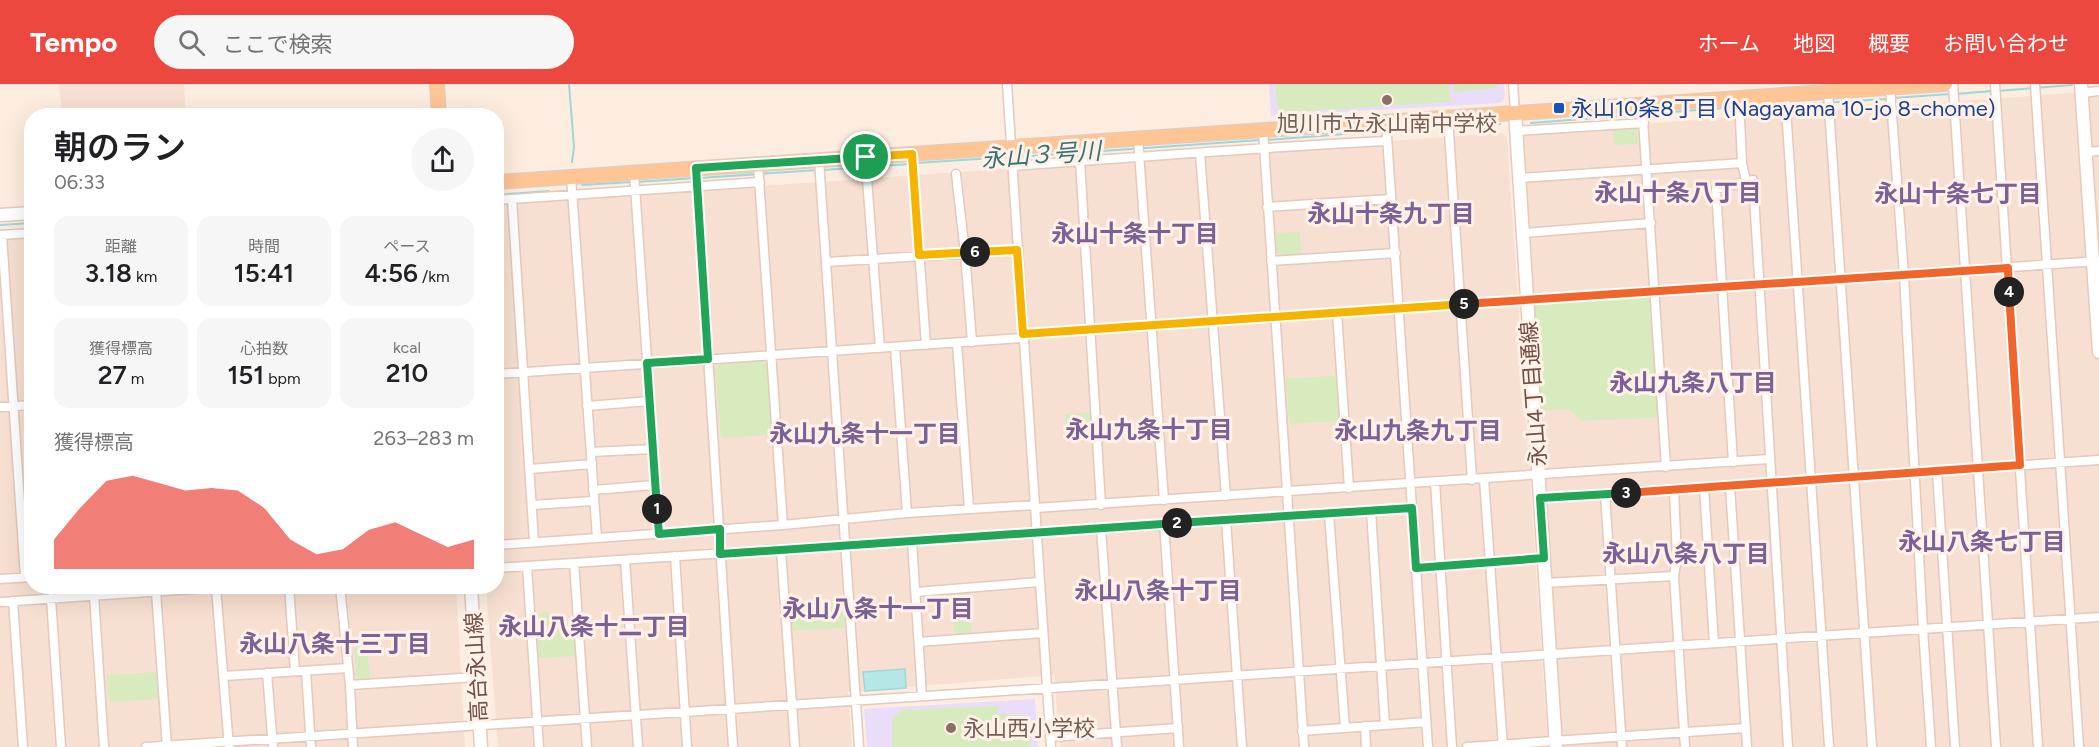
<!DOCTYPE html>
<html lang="ja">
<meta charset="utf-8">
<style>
:root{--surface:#fff;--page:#f6f6f6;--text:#202124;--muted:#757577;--accent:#ed483f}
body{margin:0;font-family:Figtree,"Noto Sans JP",sans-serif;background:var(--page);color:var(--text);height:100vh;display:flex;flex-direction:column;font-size:22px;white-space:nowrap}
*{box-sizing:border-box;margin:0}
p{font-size:20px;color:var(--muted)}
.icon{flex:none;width:33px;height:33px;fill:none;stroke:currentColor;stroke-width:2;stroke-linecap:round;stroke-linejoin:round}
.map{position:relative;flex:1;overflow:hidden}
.panel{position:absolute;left:24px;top:24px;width:480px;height:486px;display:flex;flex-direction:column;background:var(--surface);border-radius:24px;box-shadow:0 6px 24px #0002}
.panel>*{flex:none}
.pin{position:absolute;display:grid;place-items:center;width:51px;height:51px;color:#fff;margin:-26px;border:3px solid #fff;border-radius:50%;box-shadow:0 2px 6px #0007}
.km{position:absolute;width:30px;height:30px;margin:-15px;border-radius:50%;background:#222;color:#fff;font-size:16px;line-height:30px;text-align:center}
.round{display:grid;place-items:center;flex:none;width:63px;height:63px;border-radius:32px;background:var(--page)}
.headline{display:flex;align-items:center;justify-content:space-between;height:102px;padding:0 30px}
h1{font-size:33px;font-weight:600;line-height:45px}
.figures{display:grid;grid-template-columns:repeat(3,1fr);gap:9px;height:102px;padding:6px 30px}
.figures div{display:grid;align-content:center;border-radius:15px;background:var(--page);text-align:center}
.figures b{font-size:26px;font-weight:600}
.figures small{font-size:16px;font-weight:400}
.figures p{font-size:16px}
.chart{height:168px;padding:12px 30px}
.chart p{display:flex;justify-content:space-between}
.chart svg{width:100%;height:108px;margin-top:6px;fill:var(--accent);opacity:.7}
header{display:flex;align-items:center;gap:36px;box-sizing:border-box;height:84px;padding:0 30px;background:var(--accent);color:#fff}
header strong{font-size:28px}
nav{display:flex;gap:33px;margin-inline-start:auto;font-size:21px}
.search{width:420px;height:54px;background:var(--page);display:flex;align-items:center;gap:15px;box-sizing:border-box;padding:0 21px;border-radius:33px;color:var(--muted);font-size:22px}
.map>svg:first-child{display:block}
.residential{fill:#f7e0d1}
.education{fill:#eaddf9}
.green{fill:#d8ebbe}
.water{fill:#b4e7e6;stroke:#9ad9d8;stroke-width:1.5}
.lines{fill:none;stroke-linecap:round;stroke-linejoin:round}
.stream{stroke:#9ad9d8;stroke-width:2}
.street-casing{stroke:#e3c9be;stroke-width:11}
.secondary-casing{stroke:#e9c9bb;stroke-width:15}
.primary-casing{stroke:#d8cecb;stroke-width:16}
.street{stroke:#fff;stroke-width:8}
.secondary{stroke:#fff;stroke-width:12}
.primary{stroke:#ffc595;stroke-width:14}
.split-1-casing{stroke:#fff;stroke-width:12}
.split-2-casing{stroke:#fff;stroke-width:12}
.split-3-casing{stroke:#fff;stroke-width:12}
.split-4-casing{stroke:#fff;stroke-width:12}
.split-5-casing{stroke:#fff;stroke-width:12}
.split-6-casing{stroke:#fff;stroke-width:12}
.split-7-casing{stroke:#fff;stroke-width:12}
.split-1{stroke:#22a559;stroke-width:8}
.split-2{stroke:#22a559;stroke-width:8}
.split-3{stroke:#22a559;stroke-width:8}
.split-4{stroke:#f0652b;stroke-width:8}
.split-5{stroke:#f0652b;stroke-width:8}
.split-6{stroke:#f5b400;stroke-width:8}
.split-7{stroke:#f5b400;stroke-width:8}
.education-dot{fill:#8d6e63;stroke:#fff1e7;stroke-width:2}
.transit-dot{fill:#1a4fb4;stroke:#fff1e7;stroke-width:2}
.labels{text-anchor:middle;stroke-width:6;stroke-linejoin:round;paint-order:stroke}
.transit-label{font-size:22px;fill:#164399;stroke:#fff1e7;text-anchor:start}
.education-label{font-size:22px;fill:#785e54;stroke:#fff1e7}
.street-label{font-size:22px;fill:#744f46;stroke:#fff1e7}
.water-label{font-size:24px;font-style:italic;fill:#377474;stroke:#fff1e7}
.neighbourhood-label{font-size:24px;font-weight:bold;fill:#7c6198;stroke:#fff1e7}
</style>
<header>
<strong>Tempo</strong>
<div class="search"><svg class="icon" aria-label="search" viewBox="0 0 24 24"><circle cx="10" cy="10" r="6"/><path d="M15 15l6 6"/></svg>ここで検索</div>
<nav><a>ホーム</a><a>地図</a><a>概要</a><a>お問い合わせ</a></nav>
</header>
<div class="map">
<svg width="2099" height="663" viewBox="0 0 2099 663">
<rect width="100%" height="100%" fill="#fdede0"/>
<path class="residential" d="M 59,0 L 184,0 L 186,31 L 62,31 Z
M 2099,7 L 2099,663 L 1563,663 L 1522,56 L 1528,48 Z
M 1502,49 L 1507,53 L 1548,663 L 1060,663 L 1054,591 L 848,608 L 852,663 L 498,663 L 486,503 L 496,502 L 497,121 Z
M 31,149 L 32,502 L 456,503 L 465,663 L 0,663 L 0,151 Z"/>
<path class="education" d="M 1269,0 L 1504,0 L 1505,14 L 1500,19 L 1271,32 Z
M 1035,615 L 1038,663 L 867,663 L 864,625 Z"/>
<path class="green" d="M 1275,0 L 1449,0 L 1450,18 L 1278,29 Z
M 1454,0 L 1497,0 L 1497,4 L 1454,8 Z
M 1637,43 L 1638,60 L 1614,61 L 1613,44 Z
M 1300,148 L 1301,170 L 1282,171 L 1277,168 L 1276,149 Z
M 1656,207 L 1663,333 L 1582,337 L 1569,325 L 1534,328 L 1527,216 Z
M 763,276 L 767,281 L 772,351 L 721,354 L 715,285 L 720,279 Z
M 1337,292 L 1340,337 L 1289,340 L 1286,294 Z
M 1091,328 L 1092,338 L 1066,340 L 1065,330 Z
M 968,508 L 972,549 L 954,551 L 950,510 Z
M 844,518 L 845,544 L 792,547 L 790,521 Z
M 551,528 L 552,540 L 573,539 L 576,572 L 538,574 L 535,529 Z
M 367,561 L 370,595 L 360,595 L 356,592 L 354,563 Z
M 157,588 L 158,615 L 109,618 L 107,591 Z
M 997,622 L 998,630 L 1029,632 L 1031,663 L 892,663 L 892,636 L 901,626 Z"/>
<path class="water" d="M 905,585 L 906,604 L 865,607 L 863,588 Z"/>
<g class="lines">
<path class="stream" d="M 569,0 L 574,63 L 572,78
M 1998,7 L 2072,1
M 1956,10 L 1992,7
M 1893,14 L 1950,10
M 1788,21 L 1887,15
M 1743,23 L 1782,21
M 1531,39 L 1737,23
M 1452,43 L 1500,40
M 1389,47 L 1446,43
M 1266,56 L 1383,47
M 1015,73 L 1260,56
M 916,79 L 1009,73
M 823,86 L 910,80
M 700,94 L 817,86
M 637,98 L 695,94
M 582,101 L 632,98
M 496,111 L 549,107
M 0,141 L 32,139"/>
<defs>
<path id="street" d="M 1007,0 L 1051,663
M 1513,0 L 1515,28
M 1953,0 L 1996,663
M 1995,0 L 2038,663
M 2035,0 L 2079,663
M 1890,3 L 1904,191 L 1923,545 L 1931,663
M 1828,8 L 1872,663
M 2082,9 L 2099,7
M 1785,10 L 1829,663
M 1642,21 L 1666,383
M 1448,33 L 1472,396
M 1263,46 L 1304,663
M 1516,47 L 1644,39
M 1138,54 L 1164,416
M 2086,68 L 2099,67
M 1200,69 L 1226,412
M 912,70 L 926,261
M 819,76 L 859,663
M 1080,77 L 1101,421
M 1742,79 L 1746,97
M 758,80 L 783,441
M 1013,82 C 1138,73 1262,63 1387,57
M 696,84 L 733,663
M 634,88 L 659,450
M 956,90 L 965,169 L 972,258
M 571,93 L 597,454
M 1519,94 L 1742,79 L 1739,13
M 867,95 L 880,264
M 512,115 L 534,458
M 496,116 L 760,98
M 1267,123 L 1391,115
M 1523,149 L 1651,139
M 0,151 L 32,149
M 2,151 L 25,493
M 1271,177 L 1396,169
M 827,178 L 1017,166
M 1337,229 L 1349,404
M 1023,250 L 2099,177
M 957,259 L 969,425
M 895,263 L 907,429
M 496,290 L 1023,254
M 587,322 L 650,317
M 0,323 L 32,321
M 591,368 L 653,365
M 1733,378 L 1716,105 L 1753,96 L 1788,663
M 530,385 L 592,380
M 1937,388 L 1955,663
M 1484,395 L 1503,663
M 1435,398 L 1452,663
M 1730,402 L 1747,663
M 1704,404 L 1714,559
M 593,406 L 655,401
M 1674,406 L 1677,474 L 1674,492 L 1685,663
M 1605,410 L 1622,663
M 1540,414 L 2099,376
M 532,421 L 594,417
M 1035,424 L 1769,375
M 1412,424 L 1428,663
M 1371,427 L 1385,641
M 1329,430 L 1345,644
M 1226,436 L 1242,663
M 1164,439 L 1179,663
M 1101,445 L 1117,663
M 912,457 L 922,612
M 496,461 L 783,441 L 907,429 L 1035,421
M 781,466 L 795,663
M 675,472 L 687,663
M 625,476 L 638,663
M 574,479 L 587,663
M 527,482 L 539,663
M 496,484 L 1412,424 L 1386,37
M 1416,484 L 1544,474
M 0,495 L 32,493
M 1545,499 L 1674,492
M 289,502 L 295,587
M 340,502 L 350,601 L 353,663
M 216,504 L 229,663
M 156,507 L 167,663
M 916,508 L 1039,498
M 94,511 L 104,663
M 51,514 L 61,663
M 13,517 L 23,663
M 0,518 L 237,502
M 919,558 L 1043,549
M 306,587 L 311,663
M 267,589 L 273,663
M 224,592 L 348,584
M 350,601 L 477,593
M 1365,642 L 1366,663
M 1302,647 L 1426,638
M 1050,653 L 1178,644
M 146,663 L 1173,596 L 2099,533
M 1467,663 L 1746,644"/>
<path id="secondary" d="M 2081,0 L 2099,268
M 1515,28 L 1556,663
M 0,131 L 32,129
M 471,502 L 481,663"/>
<path id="primary" d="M 437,0 L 439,32
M 496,98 L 1945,0"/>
</defs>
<use href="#street" class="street-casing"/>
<use href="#secondary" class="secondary-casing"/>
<use href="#primary" class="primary-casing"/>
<use href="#street" class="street"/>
<use href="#secondary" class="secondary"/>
<use href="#primary" class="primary"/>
</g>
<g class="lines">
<defs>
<path id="split-1" d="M 657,425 L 647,279 L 708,275 L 696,84 L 866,73"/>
<path id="split-2" d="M 657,425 L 659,450 L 720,445 L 720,470 L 1177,439"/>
<path id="split-3" d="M 1177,439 L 1412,424 L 1416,484 L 1544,474 L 1540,414 L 1626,409"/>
<path id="split-4" d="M 1626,409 L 2020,381 L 2009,208"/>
<path id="split-5" d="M 1464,220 L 2008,184 L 2009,208"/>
<path id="split-6" d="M 975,168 L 1017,166 L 1023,250 L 1464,220"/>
<path id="split-7" d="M 866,73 L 912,70 L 919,171 L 975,168"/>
</defs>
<use href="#split-1" class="split-1-casing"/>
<use href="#split-2" class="split-2-casing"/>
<use href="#split-3" class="split-3-casing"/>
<use href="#split-4" class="split-4-casing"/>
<use href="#split-5" class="split-5-casing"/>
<use href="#split-6" class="split-6-casing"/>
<use href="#split-7" class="split-7-casing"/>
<use href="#split-1" class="split-1"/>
<use href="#split-2" class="split-2"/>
<use href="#split-3" class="split-3"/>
<use href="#split-4" class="split-4"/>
<use href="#split-5" class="split-5"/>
<use href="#split-6" class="split-6"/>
<use href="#split-7" class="split-7"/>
</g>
<g class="education-dot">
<circle cx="1387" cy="16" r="6"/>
<circle cx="951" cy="644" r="6"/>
</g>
<rect class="transit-dot" x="1553" y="18" width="12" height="12" rx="3"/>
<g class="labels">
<g class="transit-label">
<text x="1571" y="32">永山10条8丁目 (Nagayama 10-jo 8-chome)</text>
</g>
<g class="education-label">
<text x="1387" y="47">旭川市立永山南中学校</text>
<text x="963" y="652" text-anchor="start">永山西小学校</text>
</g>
<g class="street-label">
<text transform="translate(1533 310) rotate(-94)" y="8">永山4丁目通線</text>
<text transform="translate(476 583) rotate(-93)" y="8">高台永山線</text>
</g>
<g class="water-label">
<text transform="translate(1041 71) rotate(-4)" y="8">永山３号川</text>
</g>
<g class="neighbourhood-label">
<text x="1678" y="117">永山十条八丁目</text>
<text x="1958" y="118">永山十条七丁目</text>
<text x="1391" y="138">永山十条九丁目</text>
<text x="1135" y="158">永山十条十丁目</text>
<text x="1693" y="307">永山九条八丁目</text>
<text x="1149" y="354">永山九条十丁目</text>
<text x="1418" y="355">永山九条九丁目</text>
<text x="865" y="358">永山九条十一丁目</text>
<text x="1982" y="466">永山八条七丁目</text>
<text x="1686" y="478">永山八条八丁目</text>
<text x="1158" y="515">永山八条十丁目</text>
<text x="878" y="533">永山八条十一丁目</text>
<text x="594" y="551">永山八条十二丁目</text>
<text x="335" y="568">永山八条十三丁目</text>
</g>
</g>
</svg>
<div class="pin" style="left:866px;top:73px;background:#1e9e55"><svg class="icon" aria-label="arrive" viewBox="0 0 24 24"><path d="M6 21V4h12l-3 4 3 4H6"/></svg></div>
<b class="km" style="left:657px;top:425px">1</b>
<b class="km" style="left:1177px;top:439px">2</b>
<b class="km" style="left:1626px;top:409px">3</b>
<b class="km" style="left:2009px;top:208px">4</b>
<b class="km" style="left:1464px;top:220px">5</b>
<b class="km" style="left:975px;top:168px">6</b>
<section class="panel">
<div class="headline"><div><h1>朝のラン</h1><p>06:33</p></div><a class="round"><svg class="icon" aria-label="share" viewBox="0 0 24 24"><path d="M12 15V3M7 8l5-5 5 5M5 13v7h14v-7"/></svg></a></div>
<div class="figures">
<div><p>距離</p><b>3.18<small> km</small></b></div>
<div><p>時間</p><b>15:41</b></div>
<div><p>ペース</p><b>4:56<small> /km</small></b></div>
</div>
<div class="figures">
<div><p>獲得標高</p><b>27<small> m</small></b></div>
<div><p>心拍数</p><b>151<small> bpm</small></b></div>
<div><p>kcal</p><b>210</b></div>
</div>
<div class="chart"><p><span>獲得標高</span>263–283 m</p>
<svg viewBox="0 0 160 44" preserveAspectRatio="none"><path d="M0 44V32L10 19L20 8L30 6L40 9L50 12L60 11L70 12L80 19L90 32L100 38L110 36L120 28L130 25L140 30L150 35L160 32V44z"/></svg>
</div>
</section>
</div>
